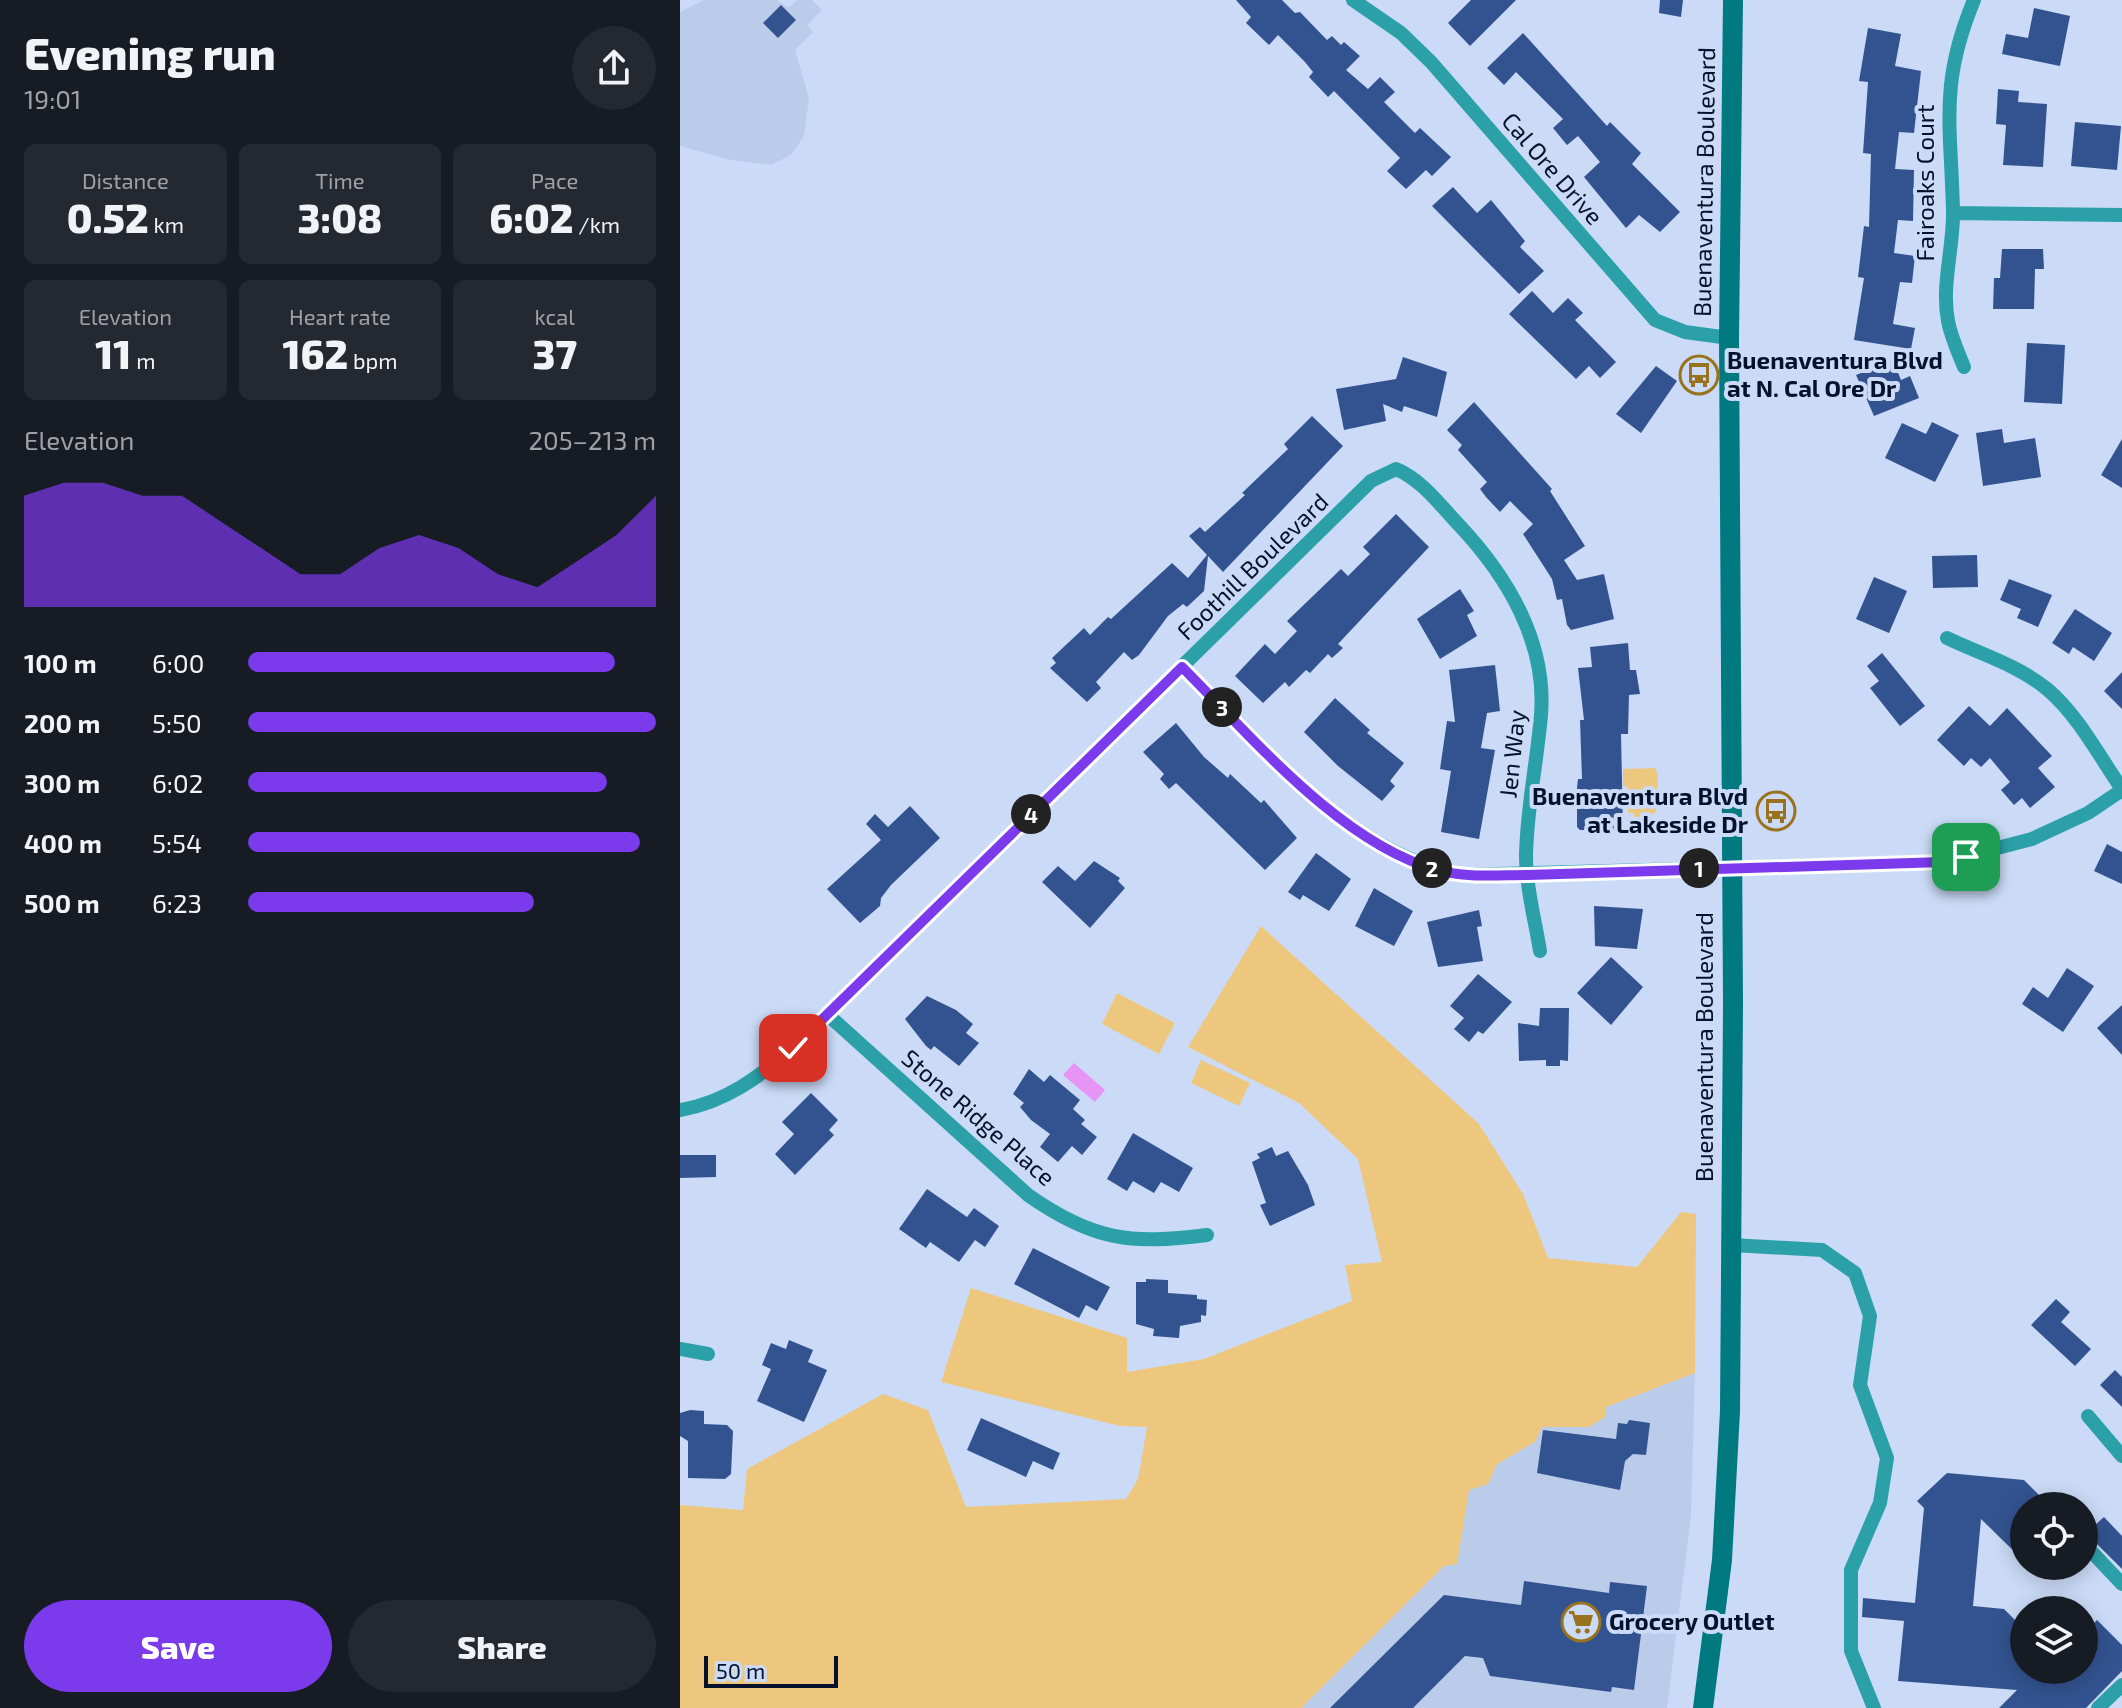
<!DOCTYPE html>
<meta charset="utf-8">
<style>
:root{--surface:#171b24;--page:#242831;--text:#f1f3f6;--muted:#9ea1a6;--accent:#7c3aed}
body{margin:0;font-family:"Exo 2",sans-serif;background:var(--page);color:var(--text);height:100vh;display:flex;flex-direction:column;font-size:30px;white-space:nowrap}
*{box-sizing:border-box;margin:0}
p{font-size:26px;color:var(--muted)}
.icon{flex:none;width:44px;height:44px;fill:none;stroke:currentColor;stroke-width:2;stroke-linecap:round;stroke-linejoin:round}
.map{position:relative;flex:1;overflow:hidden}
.side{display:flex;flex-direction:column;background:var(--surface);width:680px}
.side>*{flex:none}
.fabs{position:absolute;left:1330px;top:1492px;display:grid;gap:16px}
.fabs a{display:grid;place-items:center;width:88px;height:88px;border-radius:50%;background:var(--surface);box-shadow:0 4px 20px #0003;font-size:40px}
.scale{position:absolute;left:24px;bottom:20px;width:134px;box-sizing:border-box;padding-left:8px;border:4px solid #06122b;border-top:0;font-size:22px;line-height:28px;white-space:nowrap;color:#06122b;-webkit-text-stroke:6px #cbdbf7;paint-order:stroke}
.pin{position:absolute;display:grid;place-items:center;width:68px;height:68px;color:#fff;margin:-34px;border-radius:16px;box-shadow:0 4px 12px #0006}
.km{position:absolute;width:40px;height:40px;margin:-20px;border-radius:50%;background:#222;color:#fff;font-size:22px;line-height:40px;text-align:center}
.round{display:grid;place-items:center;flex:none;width:84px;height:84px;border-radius:42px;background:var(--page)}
.summary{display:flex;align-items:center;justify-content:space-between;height:136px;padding:0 24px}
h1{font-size:44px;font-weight:800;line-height:60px}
.metrics{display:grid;grid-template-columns:repeat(3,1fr);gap:12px;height:136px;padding:8px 24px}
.metrics div{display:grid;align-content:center;border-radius:12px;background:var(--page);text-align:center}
.metrics b{font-size:40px;font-weight:800}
.metrics small{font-size:22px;font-weight:400}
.metrics p{font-size:22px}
.chart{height:224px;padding:16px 24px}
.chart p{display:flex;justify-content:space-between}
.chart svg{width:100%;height:144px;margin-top:8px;fill:var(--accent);opacity:.7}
.action{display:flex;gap:16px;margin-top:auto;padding:16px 24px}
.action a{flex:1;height:92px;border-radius:48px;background:var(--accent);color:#fff;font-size:32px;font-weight:800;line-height:92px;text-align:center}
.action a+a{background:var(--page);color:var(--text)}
ul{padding:0 24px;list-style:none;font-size:26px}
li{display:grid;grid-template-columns:128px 96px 1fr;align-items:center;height:60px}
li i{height:20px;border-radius:10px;background:var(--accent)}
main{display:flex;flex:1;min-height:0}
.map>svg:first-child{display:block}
.built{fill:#bbcceb}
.green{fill:#eec77e}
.water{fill:#e894f5}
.building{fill:#335390}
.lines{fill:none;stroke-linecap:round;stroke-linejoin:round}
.minor{stroke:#2ca0a8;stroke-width:14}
.secondary{stroke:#007980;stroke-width:20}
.route-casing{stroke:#fff;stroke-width:16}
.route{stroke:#7c3aed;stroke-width:10}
.labels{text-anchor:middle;stroke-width:8;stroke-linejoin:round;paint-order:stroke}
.street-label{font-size:24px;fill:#06122b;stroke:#cbdbf7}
.poi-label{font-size:24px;font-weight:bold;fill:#06122b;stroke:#cbdbf7;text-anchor:start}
</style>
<main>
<section class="side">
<div class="summary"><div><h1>Evening run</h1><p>19:01</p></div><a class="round"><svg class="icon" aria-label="share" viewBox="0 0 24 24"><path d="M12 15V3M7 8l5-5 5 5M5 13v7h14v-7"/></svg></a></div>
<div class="metrics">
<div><p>Distance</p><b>0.52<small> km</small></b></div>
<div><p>Time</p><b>3:08</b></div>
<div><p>Pace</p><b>6:02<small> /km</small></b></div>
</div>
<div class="metrics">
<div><p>Elevation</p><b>11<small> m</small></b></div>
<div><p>Heart rate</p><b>162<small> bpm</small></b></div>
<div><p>kcal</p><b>37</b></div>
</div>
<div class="chart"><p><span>Elevation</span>205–213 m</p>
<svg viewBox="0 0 160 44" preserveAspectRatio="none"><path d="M0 44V10L10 6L20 6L30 10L40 10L50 18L60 26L70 34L80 34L90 26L100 22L110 26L120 34L130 38L140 30L150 22L160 10V44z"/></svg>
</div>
<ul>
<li><b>100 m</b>6:00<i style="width:90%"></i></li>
<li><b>200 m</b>5:50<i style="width:100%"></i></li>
<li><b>300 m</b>6:02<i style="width:88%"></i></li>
<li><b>400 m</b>5:54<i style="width:96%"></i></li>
<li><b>500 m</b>6:23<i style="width:70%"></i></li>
</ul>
<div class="action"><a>Save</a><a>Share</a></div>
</section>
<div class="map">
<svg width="1442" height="1708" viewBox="0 0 1442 1708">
<rect width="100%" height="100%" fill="#cbdbf7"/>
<path class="built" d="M 24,0 L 97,0 L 109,8 L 117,0 L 132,0 L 142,10 L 127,25 L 133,32 L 115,50 L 129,98 L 124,136 L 111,155 L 91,165 L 51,160 L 0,146 L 0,12 Z
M 1015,1373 L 1011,1516 L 987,1708 L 621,1708 L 764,1566 L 777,1563 L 789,1489 L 808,1484 L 817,1464 L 855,1442 L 862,1427 L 909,1427 L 926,1407 Z"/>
<path class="green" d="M 975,768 L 978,775 L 976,812 L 954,826 L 954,813 L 948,813 L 948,787 L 943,786 L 943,769 Z
M 581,926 L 799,1124 L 843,1194 L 868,1258 L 957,1267 L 1001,1212 L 1016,1214 L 1015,1373 L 926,1407 L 925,1417 L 909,1427 L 862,1427 L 855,1442 L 817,1464 L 808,1484 L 789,1490 L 777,1564 L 764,1566 L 621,1708 L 0,1708 L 0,1505 L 63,1510 L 67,1469 L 203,1394 L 248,1410 L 286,1507 L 446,1499 L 458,1479 L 467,1427 L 440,1426 L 261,1382 L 291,1288 L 447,1338 L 447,1372 L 524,1359 L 672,1301 L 665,1265 L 702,1262 L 678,1159 L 619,1103 L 508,1047 Z
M 437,993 L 495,1023 L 479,1054 L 422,1024 Z
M 521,1060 L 570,1083 L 559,1106 L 511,1083 Z"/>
<path class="water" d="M 394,1063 L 425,1090 L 415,1102 L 383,1075 Z"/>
<path class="building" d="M 556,0 L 602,0 L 615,13 L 620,12 L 647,40 L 652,36 L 661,45 L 664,42 L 680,56 L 666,70 L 688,89 L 700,77 L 715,92 L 704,102 L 735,133 L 740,128 L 771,157 L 752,176 L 746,170 L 726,189 L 707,171 L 720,158 L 654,91 L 648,97 L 629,77 L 633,72 L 625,62 L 598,35 L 589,45 L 566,23 L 571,17 Z
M 791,0 L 836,0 L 790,46 L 768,23 Z
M 980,0 L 1003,0 L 1001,17 L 979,13 Z
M 101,5 L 116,20 L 98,38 L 83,23 Z
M 1354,8 L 1390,16 L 1380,66 L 1322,54 L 1326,34 L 1348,38 Z
M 1188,28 L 1221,34 L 1215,66 L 1241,71 L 1234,133 L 1219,132 L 1215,169 L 1234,170 L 1233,221 L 1218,220 L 1214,253 L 1235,256 L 1232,283 L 1220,282 L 1213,324 L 1235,328 L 1231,349 L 1174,340 L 1184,278 L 1178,277 L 1184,226 L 1189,227 L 1191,154 L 1183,153 L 1188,82 L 1179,81 Z
M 843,33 L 927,126 L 930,122 L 961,153 L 952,164 L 1000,212 L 980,232 L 959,215 L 946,228 L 904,177 L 920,162 L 898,136 L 887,145 L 873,128 L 883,119 L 836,72 L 824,85 L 807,68 Z
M 1318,89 L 1339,91 L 1338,102 L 1367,104 L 1363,167 L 1323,165 L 1326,125 L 1316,124 Z
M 1395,122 L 1441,126 L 1437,170 L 1391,166 Z
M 773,187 L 797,213 L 811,200 L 845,241 L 840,247 L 864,271 L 839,294 L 752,206 Z
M 1322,249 L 1363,249 L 1364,269 L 1355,269 L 1354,309 L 1313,309 L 1314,278 L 1320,278 Z
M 852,291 L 873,313 L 888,298 L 903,313 L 895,320 L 936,362 L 920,378 L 909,366 L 896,379 L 829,314 Z
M 1347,343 L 1385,345 L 1382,404 L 1344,402 Z
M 723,357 L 767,372 L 757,417 L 724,406 L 722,412 L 703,404 L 706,421 L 664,430 L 656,389 L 716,379 Z
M 1213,360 L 1221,380 L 1230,376 L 1239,398 L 1194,416 L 1176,375 Z
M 976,366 L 997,381 L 961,433 L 936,414 Z
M 794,402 L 872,489 L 870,491 L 905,546 L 884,560 L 897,580 L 924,574 L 934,619 L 891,630 L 887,625 L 882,599 L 877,600 L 872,579 L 843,534 L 853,524 L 830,501 L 820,512 L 806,497 L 800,489 L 807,482 L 778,450 L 782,445 L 767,430 Z
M 632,416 L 663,446 L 543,572 L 528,556 L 524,591 L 507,607 L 503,604 L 488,616 L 459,655 L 452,660 L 444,652 L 416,682 L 421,688 L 407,702 L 370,668 L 376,663 L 372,658 L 404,628 L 410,635 L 428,617 L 431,619 L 492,563 L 508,578 L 527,555 L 509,536 L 520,527 L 525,532 L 565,495 L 562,493 L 608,449 L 604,444 Z
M 1252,422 L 1279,435 L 1255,482 L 1205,458 L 1222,423 L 1246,434 Z
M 1322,429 L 1324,443 L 1355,438 L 1361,477 L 1303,486 L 1296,433 Z
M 1442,439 L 1442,488 L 1421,475 Z
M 716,514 L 749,547 L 658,644 L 663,648 L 652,658 L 648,654 L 630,673 L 626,670 L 609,687 L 605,682 L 583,703 L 555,676 L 585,644 L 595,654 L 617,631 L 607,621 L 661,569 L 668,576 L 690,554 L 683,547 Z
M 1297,555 L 1298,587 L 1253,588 L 1252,556 Z
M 1194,577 L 1227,591 L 1209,633 L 1176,619 Z
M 1329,579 L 1372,595 L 1358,627 L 1337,618 L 1341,609 L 1320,600 Z
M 780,589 L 794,611 L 787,615 L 797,636 L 760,659 L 737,619 Z
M 1395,609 L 1432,633 L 1414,661 L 1393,647 L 1389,654 L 1372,643 Z
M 948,643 L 950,670 L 956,670 L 960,694 L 949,695 L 948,734 L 941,734 L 943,830 L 900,830 L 897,827 L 897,788 L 898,779 L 902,779 L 900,720 L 904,720 L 898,668 L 912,667 L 910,647 Z
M 1202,653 L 1245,706 L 1220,726 L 1190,688 L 1199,681 L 1187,666 Z
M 815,665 L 820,711 L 807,713 L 801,748 L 815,750 L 799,839 L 761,832 L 771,771 L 760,769 L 767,721 L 775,722 L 769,670 Z
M 1442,672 L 1442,709 L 1424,691 Z
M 655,698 L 690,730 L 687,733 L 724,763 L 710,781 L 715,786 L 702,801 L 658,766 L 624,732 Z
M 1289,706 L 1310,726 L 1327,708 L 1372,756 L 1358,768 L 1375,787 L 1350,808 L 1342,798 L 1334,805 L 1321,790 L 1330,782 L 1310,758 L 1301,767 L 1291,758 L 1284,766 L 1257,740 Z
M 496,723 L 524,757 L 548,778 L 550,774 L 581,803 L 584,800 L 617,838 L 585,870 L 496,783 L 489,789 L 480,779 L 484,774 L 463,752 Z
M 230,806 L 260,838 L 211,885 L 201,898 L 200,906 L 180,923 L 147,889 L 201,840 L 186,824 L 195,814 L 208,827 Z
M 1427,844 L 1442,852 L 1442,884 L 1414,871 Z
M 636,853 L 671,879 L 649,911 L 623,895 L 620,900 L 608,892 Z
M 414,861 L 440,878 L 438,881 L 445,888 L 410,928 L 362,882 L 378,866 L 395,881 Z
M 694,888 L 733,911 L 714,946 L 675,926 Z
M 914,906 L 963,909 L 957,949 L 915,946 Z
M 799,910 L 802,926 L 797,927 L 803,961 L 758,967 L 747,922 Z
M 931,957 L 963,987 L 931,1025 L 897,993 Z
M 1387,968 L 1414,986 L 1383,1032 L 1342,1004 L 1353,987 L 1368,998 Z
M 798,974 L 832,1002 L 803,1034 L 798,1031 L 789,1042 L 774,1029 L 784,1018 L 770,1006 Z
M 247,996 L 276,1010 L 293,1024 L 286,1033 L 299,1043 L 279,1066 L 254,1046 L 251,1050 L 246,1046 L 225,1019 Z
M 1442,1005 L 1442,1055 L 1417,1028 Z
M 860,1008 L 889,1008 L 888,1061 L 880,1060 L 880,1066 L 866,1066 L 866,1060 L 839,1061 L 838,1023 L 859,1026 Z
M 349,1069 L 364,1082 L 370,1075 L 400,1100 L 393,1109 L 405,1120 L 401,1124 L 417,1137 L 402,1155 L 392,1146 L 378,1162 L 360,1147 L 370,1134 L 351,1120 L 340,1107 L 344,1103 L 333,1094 Z
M 131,1093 L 158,1120 L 149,1130 L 154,1135 L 115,1175 L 95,1154 L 114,1134 L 102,1122 Z
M 453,1133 L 513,1168 L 499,1192 L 481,1182 L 474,1193 L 453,1181 L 447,1191 L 427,1179 Z
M 592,1147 L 596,1156 L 608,1151 L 628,1185 L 635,1205 L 590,1226 L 580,1205 L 586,1203 L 572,1162 L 580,1158 L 577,1154 Z
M 0,1155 L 36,1155 L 36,1177 L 0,1178 Z
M 247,1189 L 287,1217 L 294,1208 L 319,1226 L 305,1247 L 295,1240 L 279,1262 L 250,1242 L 246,1248 L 219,1229 Z
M 353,1248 L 430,1287 L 417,1311 L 406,1305 L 399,1318 L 334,1284 Z
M 466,1279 L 488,1280 L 488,1293 L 517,1295 L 517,1299 L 527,1300 L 526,1316 L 521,1315 L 521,1322 L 500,1326 L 499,1338 L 473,1336 L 474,1329 L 456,1324 L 456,1282 L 466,1282 Z
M 1376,1299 L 1390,1312 L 1381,1322 L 1411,1349 L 1395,1366 L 1351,1325 Z
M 109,1340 L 133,1350 L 128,1362 L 147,1370 L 124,1422 L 77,1401 L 91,1369 L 82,1365 L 91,1343 L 106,1349 Z
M 1435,1370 L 1442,1377 L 1442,1407 L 1420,1385 Z
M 10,1410 L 24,1411 L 24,1424 L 47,1425 L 53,1431 L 51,1474 L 45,1479 L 8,1478 L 8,1441 L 0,1436 L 0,1413 Z
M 301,1418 L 380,1453 L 373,1470 L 353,1461 L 346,1477 L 287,1450 Z
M 949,1420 L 970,1423 L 966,1455 L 953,1454 L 945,1461 L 940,1490 L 857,1473 L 863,1430 L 936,1439 L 938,1423 L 947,1424 Z
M 1267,1473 L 1344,1480 L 1370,1506 L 1344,1506 L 1344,1561 L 1301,1519 L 1293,1606 L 1324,1609 L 1344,1629 L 1344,1670 L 1404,1670 L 1404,1633 L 1417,1620 L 1442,1645 L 1442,1671 L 1406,1708 L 1319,1708 L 1337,1690 L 1218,1681 L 1224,1621 L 1182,1617 L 1183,1598 L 1235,1603 L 1244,1508 L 1237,1501 Z
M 1424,1517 L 1442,1536 L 1442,1569 L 1406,1533 Z
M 844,1581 L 929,1593 L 930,1582 L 967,1586 L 954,1690 L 932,1687 L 931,1692 L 810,1676 L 803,1658 L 785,1656 L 733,1708 L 650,1708 L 764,1595 L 841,1605 Z"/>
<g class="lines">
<path class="minor" d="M 673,0 L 721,33 L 751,62 L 975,320 L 1005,332 L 1049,338
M 1273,213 L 1442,215
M 1284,367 C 1278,352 1271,337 1268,321 C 1261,285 1274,246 1273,211 C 1271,125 1259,84 1294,0
M 1267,638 C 1300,654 1338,665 1367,689 C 1398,715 1419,756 1442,789
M 502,667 C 583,748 663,850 780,875 L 1263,862 L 1352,839 L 1408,813 L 1442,790
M 147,1014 L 348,1195 C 412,1240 450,1245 527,1235
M 0,1110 C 45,1103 80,1076 113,1048 L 691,481 L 716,469 C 742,480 760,505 779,525 C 827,576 867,642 861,715 C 857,762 847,807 846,855 C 846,887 855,920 860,951
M 1052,1245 L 1142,1250 L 1175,1273 L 1190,1316 L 1180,1385 L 1207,1458 L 1200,1503 L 1171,1570 L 1171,1651 L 1194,1708
M 0,1349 L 28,1354
M 1408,1416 L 1442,1456
M 1408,1548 L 1442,1584
M 1418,1708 L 1442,1685"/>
<path class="secondary" d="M 1023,1708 L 1042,1560 L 1050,1411 L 1053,1004 L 1049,338 L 1053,0"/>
</g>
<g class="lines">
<defs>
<path id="route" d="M 113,1048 L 502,667 C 572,737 660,843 757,870 C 786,878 817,875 848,875 L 1263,862 L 1286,857"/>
</defs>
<use href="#route" class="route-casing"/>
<use href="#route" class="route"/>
</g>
<defs>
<symbol id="bus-ring" viewBox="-11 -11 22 22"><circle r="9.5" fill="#cbdbf7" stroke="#98721d" stroke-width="1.5"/><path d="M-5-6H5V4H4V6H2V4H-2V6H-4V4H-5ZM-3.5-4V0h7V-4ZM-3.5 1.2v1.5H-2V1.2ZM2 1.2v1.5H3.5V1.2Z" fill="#98721d"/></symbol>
<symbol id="supermarket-ring" viewBox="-11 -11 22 22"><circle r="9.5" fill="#cbdbf7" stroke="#98721d" stroke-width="1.5"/><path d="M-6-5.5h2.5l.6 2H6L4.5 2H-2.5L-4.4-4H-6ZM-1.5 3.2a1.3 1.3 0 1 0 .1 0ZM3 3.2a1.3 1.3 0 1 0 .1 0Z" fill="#98721d"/></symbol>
</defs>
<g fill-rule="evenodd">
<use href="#bus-ring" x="997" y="353" width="44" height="44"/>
<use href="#bus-ring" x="1074" y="789" width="44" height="44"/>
<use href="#supermarket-ring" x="879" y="1600" width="44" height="44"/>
</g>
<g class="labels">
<g class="street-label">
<text transform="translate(872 169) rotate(49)" y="8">Cal Ore Drive</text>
<text transform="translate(1025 182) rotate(-89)" y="8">Buenaventura Boulevard</text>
<text transform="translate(1246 183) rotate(-90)" y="8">Fairoaks Court</text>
<text transform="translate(573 567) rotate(-44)" y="8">Foothill Boulevard</text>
<text transform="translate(833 754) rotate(-84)" y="8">Jen Way</text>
<text transform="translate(1025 1047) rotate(-90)" y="8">Buenaventura Boulevard</text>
<text transform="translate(298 1118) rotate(41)" y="8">Stone Ridge Place</text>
</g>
<g class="poi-label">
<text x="1047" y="369">Buenaventura Blvd<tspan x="1047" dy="28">at N. Cal Ore Dr</tspan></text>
<text x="1068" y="805" text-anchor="end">Buenaventura Blvd<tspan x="1068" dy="28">at Lakeside Dr</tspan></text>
<text x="929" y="1630">Grocery Outlet</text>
</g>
</g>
</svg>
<div class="fabs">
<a><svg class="icon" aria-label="locate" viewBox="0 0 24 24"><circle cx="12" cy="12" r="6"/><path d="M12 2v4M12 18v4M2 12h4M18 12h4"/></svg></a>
<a><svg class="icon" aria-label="layers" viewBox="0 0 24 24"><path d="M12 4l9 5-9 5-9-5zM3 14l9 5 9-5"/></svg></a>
</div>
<div class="scale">50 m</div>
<div class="pin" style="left:1286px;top:857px;background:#1e9e55"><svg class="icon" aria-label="arrive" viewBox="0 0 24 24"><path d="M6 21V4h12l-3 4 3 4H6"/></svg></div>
<div class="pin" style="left:113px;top:1048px;background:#d93025"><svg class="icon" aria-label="check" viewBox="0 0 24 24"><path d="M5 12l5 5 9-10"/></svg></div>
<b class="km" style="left:1019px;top:868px">1</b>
<b class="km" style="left:752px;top:868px">2</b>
<b class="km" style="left:542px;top:707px">3</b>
<b class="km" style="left:351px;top:814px">4</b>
</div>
</main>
